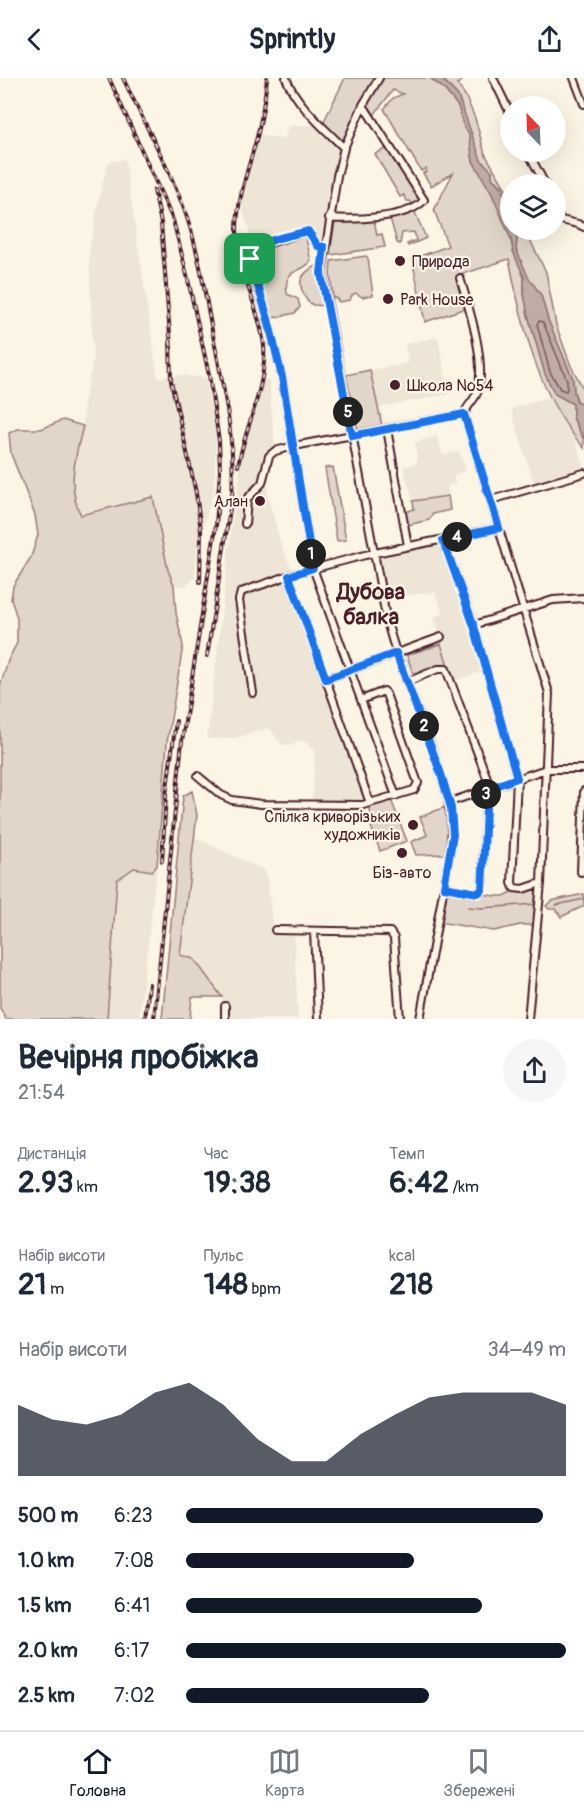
<!DOCTYPE html>
<html lang="uk">
<meta charset="utf-8">
<style>
:root{--surface:#fff;--page:#f6f6f7;--text:#1f2937;--muted:#747a83;--line:#e0e1e3;--accent:#111827}
body{margin:0;font-family:Pangolin,sans-serif;background:var(--page);color:var(--text);height:100vh;display:flex;flex-direction:column;font-size:22px;white-space:nowrap}
*{box-sizing:border-box;margin:0}
p{font-size:20px;color:var(--muted)}
.icon{flex:none;width:33px;height:33px;fill:none;stroke:currentColor;stroke-width:2;stroke-linecap:round;stroke-linejoin:round}
.map{position:relative;height:941px;overflow:hidden}
.drawer{display:flex;flex-direction:column;background:var(--surface);flex:1}
.drawer>*{flex:none}
.needle{width:39px;rotate:337deg}
.controls{position:absolute;left:500px;top:18px;display:grid;gap:12px}
.controls a{display:grid;place-items:center;width:66px;height:66px;border-radius:50%;background:var(--surface);box-shadow:0 6px 24px #0002;font-size:30px}
.pin{position:absolute;display:grid;place-items:center;width:51px;height:51px;color:#fff;margin:-26px;border-radius:12px;box-shadow:0 3px 9px #0006}
.km{position:absolute;width:30px;height:30px;margin:-15px;border-radius:50%;background:#222;color:#fff;font-size:16px;line-height:30px;text-align:center}
.round{display:grid;place-items:center;flex:none;width:63px;height:63px;border-radius:32px;background:var(--page)}
.overview{display:flex;align-items:center;justify-content:space-between;height:102px;padding:0 18px}
h1{font-size:33px;font-weight:700;line-height:45px}
.metrics{display:grid;grid-template-columns:repeat(3,1fr);gap:9px;height:102px;padding:6px 18px}
.metrics div{display:grid;align-content:center}
.metrics b{font-size:30px;font-weight:700}
.metrics small{font-size:16px;font-weight:400}
.metrics p{font-size:16px}
.chart{height:168px;padding:12px 18px}
.chart p{display:flex;justify-content:space-between}
.chart svg{width:100%;height:108px;margin-top:6px;fill:var(--accent);opacity:.7}
ul{padding:0 18px;list-style:none;font-size:20px}
li{display:grid;grid-template-columns:96px 72px 1fr;align-items:center;height:45px}
li i{height:15px;border-radius:8px;background:var(--accent)}
header{display:flex;justify-content:space-between;align-items:center;height:78px;padding:0 18px;background:var(--surface);font-size:27px;font-weight:700}
.tabs{display:flex;justify-content:space-around;align-items:center;height:84px;border-top:2px solid var(--line);background:var(--surface);font-size:16px;color:var(--muted)}
.tabs a{display:grid;justify-items:center;gap:3px}
.tabs .current{color:var(--accent)}
.map>svg:first-child{display:block}
.built{fill:#eee5d7}
.green{fill:#e2d5ca;stroke:#967a7a;stroke-width:1.5}
.water{fill:#c0aca5;stroke:#917474;stroke-width:1.5}
.lines{fill:none;stroke-linecap:round;stroke-linejoin:round}
.shore{stroke:#79575c;stroke-width:1.5}
.stream{stroke:#917474;stroke-width:1.5}
.minor-casing{stroke:#4a1f2b;stroke-width:10}
.minor{stroke:#fcf5e5;stroke-width:6}
.rail-casing{stroke:#4a1f2b;stroke-width:4}
.rail{stroke:#fcf5e5;stroke-width:1.5;stroke-dasharray:4.5;stroke-linecap:butt}
.route-casing{stroke:#fff;stroke-width:12}
.route{stroke:#1a73e8;stroke-width:8}
.poi-dot{fill:#4a1f2b;stroke:#fcf5e5;stroke-width:2}
.labels{text-anchor:middle;stroke-width:4.5;stroke-linejoin:round;paint-order:stroke}
.poi-label{font-size:16px;fill:#4a1f2b;stroke:#fcf5e5;text-anchor:start}
.district-label{font-size:22px;font-weight:bold;fill:#4a1f2b;stroke:#fcf5e5}
</style>
<header><svg class="icon" aria-label="back" viewBox="0 0 24 24"><path d="M15 5l-7 7 7 7"/></svg>Sprintly<svg class="icon" aria-label="share" viewBox="0 0 24 24"><path d="M12 15V3M7 8l5-5 5 5M5 13v7h14v-7"/></svg></header>
<div class="map">
<svg width="584" height="941" viewBox="0 0 584 941">
<rect width="100%" height="100%" fill="#fcf5e5"/>
<filter id="ink" filterUnits="userSpaceOnUse"><feTurbulence type="fractalNoise" baseFrequency=".0167" numOctaves="2"/><feDisplacementMap in="SourceGraphic" scale="12" xChannelSelector="R" yChannelSelector="G"/><feConvolveMatrix kernelMatrix="1 2 1 2 8 2 1 2 1" color-interpolation-filters="sRGB"/></filter>
<g filter="url(#ink)">
<path class="built" d="M 322,47 L 344,70 L 324,169 L 321,169 L 308,153 L 254,169 L 240,122 L 258,57 L 284,61 L 288,48 Z
M 125,81 L 158,300 L 179,297 L 206,300 L 214,348 L 216,362 L 214,412 L 197,470 L 195,500 L 186,508 L 174,507 L 168,492 L 81,437 L 75,426 L 73,403 L 76,377 L 83,348 L 84,323 L 93,283 L 89,173 L 100,115 L 108,84 Z
M 438,259 L 449,316 L 381,329 L 384,351 L 352,358 L 341,298 L 408,285 L 405,266 Z
M 261,301 L 269,302 L 275,370 L 278,377 L 274,380 L 269,394 L 267,415 L 281,466 L 292,492 L 287,494 L 289,498 L 370,725 L 312,727 L 315,680 L 314,673 L 307,665 L 301,662 L 291,668 L 281,666 L 269,650 L 235,660 L 207,661 L 232,445 L 240,399 L 239,384 Z
M 550,319 L 572,355 L 584,387 L 584,395 L 535,409 L 511,331 Z
M 437,358 L 443,377 L 459,373 L 466,392 L 453,398 L 456,406 L 448,408 L 448,418 L 413,423 L 403,389 L 417,385 L 415,364 Z
M 443,462 L 487,592 L 451,604 L 446,591 L 407,604 L 396,575 L 441,559 L 434,540 L 443,535 L 435,514 L 381,521 L 373,475 Z
M 193,759 L 266,793 L 273,851 L 294,853 L 298,941 L 225,941 L 225,928 L 222,919 L 180,877 Z
M 157,788 L 139,941 L 107,941 L 117,801 L 134,790 L 152,793 Z"/>
<path class="green" d="M 345,0 L 430,0 L 444,11 L 458,28 L 464,49 L 469,55 L 473,83 L 492,116 L 511,161 L 513,173 L 524,199 L 524,216 L 528,237 L 545,296 L 555,316 L 573,326 L 573,340 L 584,362 L 584,370 C 538,318 522,248 509,181 L 460,197 L 469,229 L 425,244 L 412,181 L 448,168 L 434,132 L 453,95 L 431,108 L 423,95 L 427,93 L 426,90 L 421,93 L 384,31 L 393,20 L 403,16 L 393,12 L 371,41 L 363,27 L 344,70 L 322,47 Z
M 442,0 L 460,0 L 462,3 L 457,6 L 465,17 L 475,40 L 485,76 L 510,118 L 510,132 L 503,109 L 492,100 L 492,93 L 481,83 L 458,18 Z
M 387,70 L 421,119 L 419,124 L 412,127 L 410,123 L 407,123 L 404,117 L 400,119 L 375,76 Z
M 414,132 L 426,160 L 408,168 L 407,166 L 416,162 L 414,154 L 402,155 L 400,166 L 397,165 L 390,140 Z
M 374,142 L 377,157 L 382,156 L 385,169 L 330,177 L 335,144 L 353,144 Z
M 515,152 L 525,152 L 546,194 L 556,247 L 571,288 L 584,312 L 584,329 L 578,324 L 574,314 L 573,301 L 548,242 L 541,217 L 528,199 L 516,171 L 517,162 Z
M 298,156 L 306,160 L 311,183 C 301,197 283,188 287,216 L 298,221 L 300,229 L 295,235 L 268,241 L 251,177 L 255,171 Z
M 366,178 L 368,180 L 373,217 L 362,219 L 356,215 L 352,217 L 350,222 L 339,224 L 336,220 L 333,220 L 330,195 L 331,183 Z
M 322,186 L 327,228 L 313,227 L 308,224 C 294,204 301,193 322,186 Z
M 370,292 L 382,348 L 358,353 L 346,297 Z
M 63,342 L 83,348 C 76,376 66,410 81,437 L 153,419 L 168,492 L 174,507 L 176,535 L 183,568 L 167,665 L 157,788 L 152,793 L 134,790 L 117,802 L 107,941 L 6,941 L 0,930 L 0,608 L 9,580 L 17,565 L 17,540 L 11,521 L 13,508 L 31,479 L 38,457 L 35,437 L 11,376 L 9,355 L 18,351 L 41,351 Z
M 333,389 L 346,462 L 337,463 L 325,390 Z
M 448,418 L 450,432 L 433,436 L 429,442 L 407,447 L 405,434 L 414,431 L 413,423 Z
M 441,566 L 448,587 L 414,598 L 407,577 Z
M 192,713 L 197,737 L 180,877 L 194,881 L 222,919 L 192,919 L 190,941 L 162,941 L 183,718 Z
M 390,719 L 407,763 L 380,773 L 371,748 L 370,725 Z
M 445,729 L 448,748 L 445,776 L 416,777 L 411,764 L 427,757 L 420,739 Z
M 541,805 L 537,847 L 520,847 L 494,853 L 438,844 L 444,809 L 495,818 L 504,818 L 512,814 L 514,810 Z
M 584,816 L 584,828 L 561,839 L 556,831 L 549,831 L 546,828 L 551,823 Z"/>
<path class="water" d="M 430,0 L 441,0 L 458,18 L 481,82 L 492,93 L 492,100 C 507,113 510,132 510,152 L 515,152 L 517,162 L 516,171 L 528,199 L 541,217 L 548,242 L 573,301 L 574,314 L 577,324 L 584,329 L 584,362 L 573,339 L 573,326 L 555,316 L 545,296 L 528,237 L 524,216 L 524,199 L 513,173 L 511,161 L 492,116 L 473,83 L 469,55 L 464,49 L 458,28 L 444,11 Z"/>
<g class="lines">
<path class="shore" d="M 539,243 L 543,244 L 567,302 L 567,311 L 566,313 L 560,311 L 550,294 L 537,246 Z"/>
<path class="stream" d="M 556,827 L 584,821
M 468,829 L 481,830 L 536,826"/>
<defs>
<path id="minor" d="M 286,0 C 295,25 325,51 344,70
M 379,0 L 363,27 L 344,70 L 337,98 L 322,195 L 386,539 C 396,581 414,622 429,662 C 443,702 456,732 450,775 L 420,941
M 493,0 L 510,35
M 574,0 L 584,26
M 528,74 L 545,106
M 555,130 L 561,142 L 578,146 L 584,149
M 329,140 C 352,142 409,141 424,122 L 363,27
M 324,169 L 318,168 L 308,153 L 260,168 L 252,174 L 250,184 L 268,241 L 282,299 L 313,490 L 396,718
M 460,200 C 469,230 486,282 478,312 C 476,321 468,326 464,336 L 549,615 L 541,805 L 528,941
M 387,351 L 408,468
M 491,422 L 584,395
M 245,446 L 247,421 L 262,405 L 269,378 L 275,373 L 294,368 L 464,336
M 443,462 L 474,547 L 517,701 L 512,805 L 514,810 L 523,811 L 541,805
M 289,498 L 370,725
M 474,547 L 553,522 L 584,520
M 326,601 L 441,559
M 407,604 L 438,591 L 446,591 L 487,700 L 482,812 L 475,815 L 444,809
M 253,615 L 239,522 L 241,514 L 293,496 L 365,477 L 499,450
M 198,698 L 221,717 L 232,722 L 261,726 L 363,727 L 414,712 L 418,705 L 386,616 L 384,613 L 361,622
M 450,724 L 546,691 L 584,691
M 581,794 L 584,713
M 275,852 L 390,854 L 394,860 L 400,941
M 314,853 L 318,941
M 225,941 L 225,928"/>
</defs>
<use href="#minor" class="minor-casing"/>
<use href="#minor" class="minor"/>
<defs>
<path id="rail" d="M 109,0 L 173,142 L 187,197 L 209,297 L 219,363 L 220,393 L 216,447 L 182,663 L 154,941
M 123,0 C 142,41 165,81 181,123 C 197,163 203,205 211,247 C 222,304 236,359 232,418 L 207,578
M 154,112 L 161,145 L 171,270
M 170,261 L 171,303 L 196,415 L 201,453 L 200,504
M 238,388 C 245,349 267,308 264,268 C 260,229 236,192 237,152 C 237,120 249,89 257,59 C 262,39 265,20 267,0
M 162,783 L 166,717 L 176,643
M 145,941 L 149,906"/>
</defs>
<use href="#rail" class="rail-casing"/>
<use href="#rail" class="rail"/>
</g>
</g>
<g class="lines" filter="url(#ink)">
<defs>
<path id="route" d="M 308,153 L 318,168 L 324,169 L 321,195 L 323,206 L 352,358 L 464,336 L 499,450 L 443,462 L 474,548 L 517,700 L 487,711 L 482,812 L 478,815 L 444,809 L 453,757 L 451,730 L 441,696 L 396,575 L 326,601 L 289,498 L 313,490 L 282,299 L 268,241 L 250,181 C 256,161 290,158 308,153 Z"/>
</defs>
<use href="#route" class="route-casing"/>
<use href="#route" class="route"/>
</g>
<g class="poi-dot">
<circle cx="400" cy="183" r="6"/>
<circle cx="388" cy="221" r="6"/>
<circle cx="395" cy="307" r="6"/>
<circle cx="260" cy="423" r="6"/>
<circle cx="413" cy="747" r="6"/>
<circle cx="402" cy="775" r="6"/>
</g>
<g class="labels">
<g class="poi-label">
<text x="412" y="189">Природа</text>
<text x="400" y="227">Park House</text>
<text x="407" y="313">Школа №54</text>
<text x="248" y="429" text-anchor="end">Алан</text>
<text x="401" y="744" text-anchor="end">Спілка криворізьких<tspan x="401" dy="18">художників</tspan></text>
<text x="402" y="800" text-anchor="middle">Біз-авто</text>
</g>
<g class="district-label">
<text x="371" y="521">Дубова<tspan x="371" dy="25">балка</tspan></text>
</g>
</g>
</svg>
<div class="controls">
<a><svg class="needle" viewBox="-14 -14 28 28"><path d="M0-13l5 13h-10z" fill="#e53935"/><path d="M0 13l5-13h-10z" fill="#747a83"/></svg></a>
<a><svg class="icon" aria-label="layers" viewBox="0 0 24 24"><path d="M12 4l9 5-9 5-9-5zM3 14l9 5 9-5"/></svg></a>
</div>
<div class="pin" style="left:250px;top:181px;background:#1e9e55"><svg class="icon" aria-label="arrive" viewBox="0 0 24 24"><path d="M6 21V4h12l-3 4 3 4H6"/></svg></div>
<b class="km" style="left:311px;top:476px">1</b>
<b class="km" style="left:424px;top:648px">2</b>
<b class="km" style="left:486px;top:716px">3</b>
<b class="km" style="left:457px;top:459px">4</b>
<b class="km" style="left:348px;top:334px">5</b>
</div>
<section class="drawer">
<div class="overview"><div><h1>Вечірня пробіжка</h1><p>21:54</p></div><a class="round"><svg class="icon" aria-label="share" viewBox="0 0 24 24"><path d="M12 15V3M7 8l5-5 5 5M5 13v7h14v-7"/></svg></a></div>
<div class="metrics">
<div><p>Дистанція</p><b>2.93<small> km</small></b></div>
<div><p>Час</p><b>19:38</b></div>
<div><p>Темп</p><b>6:42<small> /km</small></b></div>
</div>
<div class="metrics">
<div><p>Набір висоти</p><b>21<small> m</small></b></div>
<div><p>Пульс</p><b>148<small> bpm</small></b></div>
<div><p>kcal</p><b>218</b></div>
</div>
<div class="chart"><p><span>Набір висоти</span>34–49 m</p>
<svg viewBox="0 0 160 44" preserveAspectRatio="none"><path d="M0 44V15L10 21L20 23L30 19L40 10L50 6L60 15L70 29L80 38L90 38L100 27L110 19L120 12L130 10L140 10L150 10L160 15V44z"/></svg>
</div>
<ul>
<li><b>500 m</b>6:23<i style="width:94%"></i></li>
<li><b>1.0 km</b>7:08<i style="width:60%"></i></li>
<li><b>1.5 km</b>6:41<i style="width:78%"></i></li>
<li><b>2.0 km</b>6:17<i style="width:100%"></i></li>
<li><b>2.5 km</b>7:02<i style="width:64%"></i></li>
</ul>
</section>
<nav class="tabs">
<a class="current"><svg class="icon" aria-label="home" viewBox="0 0 24 24"><path d="M3 11l9-7 9 7M6 9v11h12V9"/></svg>Головна</a>
<a><svg class="icon" aria-label="map" viewBox="0 0 24 24"><path d="M3 6l6-2 6 2 6-2v14l-6 2-6-2-6 2zM9 4v14M15 6v14"/></svg>Карта</a>
<a><svg class="icon" aria-label="saved" viewBox="0 0 24 24"><path d="M7 4h10v16l-5-4-5 4z"/></svg>Збережені</a>
</nav>
